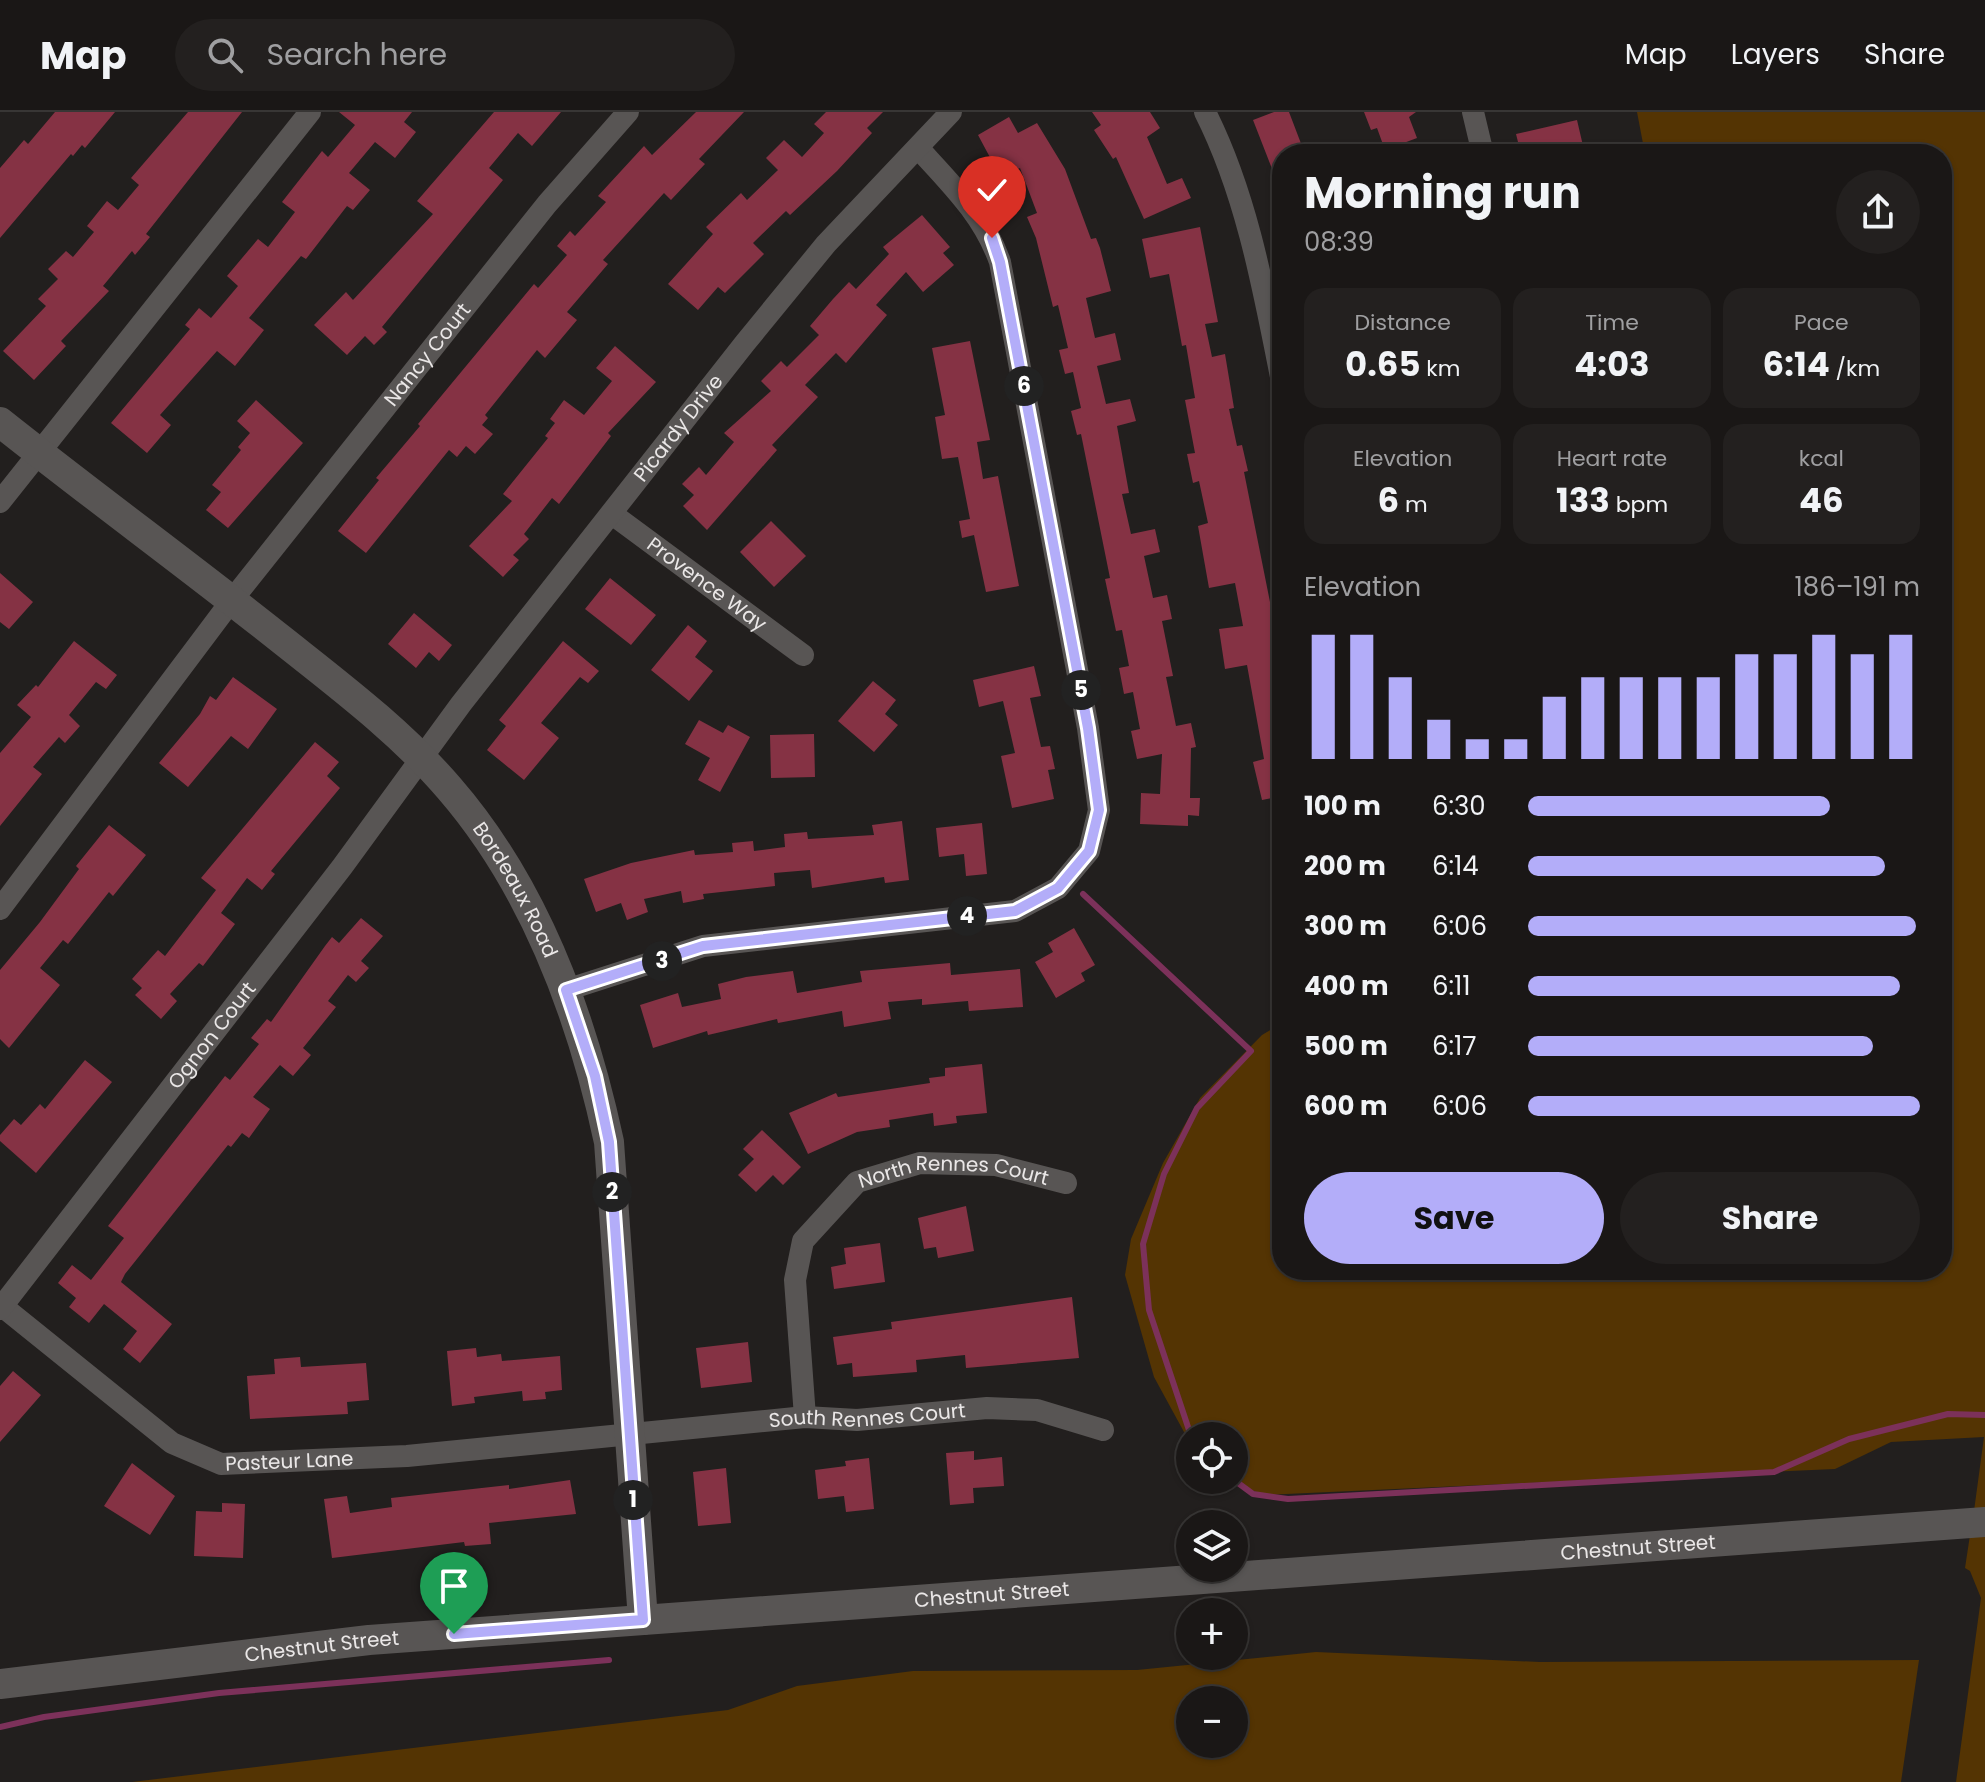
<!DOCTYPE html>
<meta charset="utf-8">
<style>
:root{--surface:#1a1716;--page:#23201f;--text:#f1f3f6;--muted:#9f9fa1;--line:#383635;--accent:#b3adf9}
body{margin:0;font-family:Poppins,sans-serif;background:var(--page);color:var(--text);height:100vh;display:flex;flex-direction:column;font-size:30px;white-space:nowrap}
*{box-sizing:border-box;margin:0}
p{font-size:26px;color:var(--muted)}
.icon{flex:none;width:44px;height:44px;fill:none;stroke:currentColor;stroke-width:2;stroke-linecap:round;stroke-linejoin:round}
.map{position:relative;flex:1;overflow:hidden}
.panel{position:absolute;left:1272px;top:32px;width:680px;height:1136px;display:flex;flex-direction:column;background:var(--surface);border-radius:32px;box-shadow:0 2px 6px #0004,0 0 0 2px var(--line)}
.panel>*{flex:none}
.fabs{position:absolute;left:1176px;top:1310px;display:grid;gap:16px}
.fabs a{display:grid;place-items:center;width:72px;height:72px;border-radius:50%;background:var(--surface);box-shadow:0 2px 6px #0004,0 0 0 2px var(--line);font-size:40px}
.pin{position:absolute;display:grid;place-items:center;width:68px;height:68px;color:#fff;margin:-82px -34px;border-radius:50% 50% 50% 0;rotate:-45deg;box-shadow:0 0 8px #0007}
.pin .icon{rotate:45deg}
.km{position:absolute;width:40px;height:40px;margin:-20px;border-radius:50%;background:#222;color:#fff;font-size:22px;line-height:40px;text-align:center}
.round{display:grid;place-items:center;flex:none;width:84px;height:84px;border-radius:42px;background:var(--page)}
.headline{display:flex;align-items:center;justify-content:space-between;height:136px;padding:0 32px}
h1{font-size:44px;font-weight:700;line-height:60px}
.figures{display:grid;grid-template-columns:repeat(3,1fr);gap:12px;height:136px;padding:8px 32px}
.figures div{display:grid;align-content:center;border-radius:20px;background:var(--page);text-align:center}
.figures b{font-size:34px;font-weight:700}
.figures small{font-size:22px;font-weight:400}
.figures p{font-size:22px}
.chart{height:224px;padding:16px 32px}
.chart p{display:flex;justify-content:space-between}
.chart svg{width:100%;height:144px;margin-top:8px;stroke:var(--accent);stroke-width:6}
.action{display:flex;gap:16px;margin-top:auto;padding:16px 32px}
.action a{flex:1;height:92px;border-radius:48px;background:var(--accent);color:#111;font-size:32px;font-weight:700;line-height:92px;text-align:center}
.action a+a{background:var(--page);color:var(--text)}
ul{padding:0 32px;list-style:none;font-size:26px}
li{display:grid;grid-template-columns:128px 96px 1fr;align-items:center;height:60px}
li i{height:20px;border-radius:10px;background:var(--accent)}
header{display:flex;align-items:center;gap:48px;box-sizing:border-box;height:112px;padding:0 40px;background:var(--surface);border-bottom:2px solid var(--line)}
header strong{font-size:38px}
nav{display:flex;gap:44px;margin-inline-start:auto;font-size:28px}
.search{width:560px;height:72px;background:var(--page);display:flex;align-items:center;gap:20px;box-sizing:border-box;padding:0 28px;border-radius:44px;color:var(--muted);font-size:30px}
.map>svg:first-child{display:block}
.green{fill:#543403;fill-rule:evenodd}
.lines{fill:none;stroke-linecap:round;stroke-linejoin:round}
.stream{stroke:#7c315a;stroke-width:6}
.building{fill:#853244}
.street{stroke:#585554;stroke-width:22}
.secondary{stroke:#585554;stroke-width:30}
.route-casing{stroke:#fff;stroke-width:16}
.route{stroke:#b3adf9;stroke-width:10}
.labels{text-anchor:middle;stroke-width:7;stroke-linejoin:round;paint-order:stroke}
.street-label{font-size:20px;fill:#eae7e7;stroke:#191615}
</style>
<header>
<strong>Map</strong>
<div class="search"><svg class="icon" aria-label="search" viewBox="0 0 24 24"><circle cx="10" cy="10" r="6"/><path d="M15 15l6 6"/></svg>Search here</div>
<nav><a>Map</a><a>Layers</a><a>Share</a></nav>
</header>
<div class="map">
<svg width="1985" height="1670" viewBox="0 0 1985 1670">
<rect width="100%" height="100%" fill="#221f1e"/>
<path class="green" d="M 1637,0 L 1985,0 L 1985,1398 L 1974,1399 L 1984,1325 L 1891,1330 L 1835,1357 L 1265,1383 L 1224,1368 L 1234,1368 L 1234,1324 L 1190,1324 L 1190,1331 L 1154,1265 L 1125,1163 L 1131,1127 L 1163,1051 L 1200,986 L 1262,923 L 1282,911 L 1282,1158 L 1942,1158 L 1942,42 L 1645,42 Z
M 1985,1422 L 1985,1670 L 1956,1670 L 1981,1486 L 1970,1459 L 1965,1456 L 1970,1423 Z
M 1316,1540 L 1540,1550 L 1919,1548 L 1901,1670 L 132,1670 L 728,1598 L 797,1574 L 913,1559 L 1137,1558 ZM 1190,1588 L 1234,1588 L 1234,1632 L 1190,1632 Z"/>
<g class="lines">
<path class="stream" d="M 1083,782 L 1251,939 L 1197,996 L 1164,1062 L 1143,1132 L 1149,1198 L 1191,1324
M 1234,1368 L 1253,1382 L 1288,1387 L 1774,1360 L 1849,1327 L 1948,1302 L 1985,1303
M 0,1615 L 44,1605 L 219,1581 L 609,1548"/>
</g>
<path class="building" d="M 55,0 L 115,0 L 85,36 L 82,33 L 73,44 L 71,42 L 0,126 L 0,56 L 24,28 L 28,32 Z
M 188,0 L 242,0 L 146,122 L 150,125 L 135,143 L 132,139 L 103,174 L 109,179 L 61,229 L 66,234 L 34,268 L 3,239 L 46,194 L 38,187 L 58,167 L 48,157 L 66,139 L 73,145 L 94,120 L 87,114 L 107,89 L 118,98 L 139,73 L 131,66 Z
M 339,0 L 412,0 L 404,10 L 416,20 L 395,46 L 375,30 L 349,61 L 370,78 L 353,98 L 347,94 L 306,147 L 301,144 L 249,206 L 264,218 L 235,254 L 217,239 L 160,303 L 171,313 L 147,341 L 111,311 L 190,217 L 185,213 L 199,196 L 211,206 L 238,174 L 227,164 L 258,127 L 268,135 L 295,100 L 282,90 L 322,39 L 328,45 L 355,13 Z
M 494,0 L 561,0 L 532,34 L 518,21 L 489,56 L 503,68 L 382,215 L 387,220 L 374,233 L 365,224 L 347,243 L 314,213 L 346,180 L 353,188 L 433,102 L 417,89 Z
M 696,0 L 744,0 L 699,47 L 705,52 L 671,88 L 664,81 L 603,148 L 608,152 L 567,200 L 577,208 L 545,246 L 537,238 L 485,303 L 488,306 L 482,313 L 493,322 L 475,342 L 466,334 L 457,345 L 449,338 L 366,441 L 338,419 L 379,368 L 376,366 L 420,314 L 418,312 L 534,172 L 538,176 L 567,143 L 557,134 L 570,119 L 575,124 L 606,90 L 598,84 L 644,34 L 652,43 Z
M 826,0 L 883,0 L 867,16 L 872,21 L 837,59 L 790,103 L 786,99 L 753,131 L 764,142 L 725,181 L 718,175 L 698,198 L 668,172 L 713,122 L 706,115 L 741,81 L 747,88 L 778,58 L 766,46 L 784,28 L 802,45 L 824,21 L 814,12 Z
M 1092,0 L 1150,0 L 1160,16 L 1147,25 L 1167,72 L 1182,66 L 1191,86 L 1144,107 L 1116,45 L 1113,47 L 1094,18 L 1101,13 Z
M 1274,0 L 1289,0 L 1305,42 L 1282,42 L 1281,80 L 1253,8 Z
M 1364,0 L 1416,0 L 1409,5 L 1417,26 L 1385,38 L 1377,16 L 1371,18 Z
M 1009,5 L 1018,21 L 1037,11 L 1065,57 L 1091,127 L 1096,126 L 1100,136 L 1111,179 L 1086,186 L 1095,226 L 1115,221 L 1121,248 L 1097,254 L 1106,292 L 1130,287 L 1136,309 L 1117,314 L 1129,381 L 1122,382 L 1131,422 L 1155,417 L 1160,440 L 1144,444 L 1153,486 L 1167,483 L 1172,507 L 1162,509 L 1173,564 L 1166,565 L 1176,614 L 1191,611 L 1196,635 L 1191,636 L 1190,686 L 1200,686 L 1199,704 L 1188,703 L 1188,714 L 1140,712 L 1141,681 L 1160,682 L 1162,642 L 1137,647 L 1131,619 L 1140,617 L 1133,580 L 1124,582 L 1119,556 L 1129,554 L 1122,518 L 1116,519 L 1105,467 L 1110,466 L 1081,322 L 1077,323 L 1071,299 L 1081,296 L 1073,260 L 1065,262 L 1059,238 L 1068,236 L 1058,193 L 1053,195 L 1036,126 L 1027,105 L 1037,101 L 1020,56 L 1001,66 L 978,23 Z
M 1577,8 L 1584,38 L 1566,42 L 1543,42 L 1542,39 L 1521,42 L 1516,22 Z
M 922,103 L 950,135 L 943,141 L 954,153 L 923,180 L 906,160 L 876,193 L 887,203 L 846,251 L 836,241 L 805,273 L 818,285 L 772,333 L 777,338 L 707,418 L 683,394 L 694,383 L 682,372 L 699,355 L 706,363 L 734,330 L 724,321 L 771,279 L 761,269 L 781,249 L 787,255 L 819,223 L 810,214 L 833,187 L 849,170 L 856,177 L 889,142 L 883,135 Z
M 1200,115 L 1218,210 L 1205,212 L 1212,245 L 1225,242 L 1234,296 L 1229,297 L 1237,334 L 1242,333 L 1248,359 L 1244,360 L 1282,550 L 1282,684 L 1262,688 L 1253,650 L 1264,647 L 1247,553 L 1225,557 L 1219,517 L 1243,514 L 1235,471 L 1209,476 L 1198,414 L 1208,411 L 1199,369 L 1193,371 L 1187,342 L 1195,341 L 1185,288 L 1195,286 L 1186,233 L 1182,234 L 1169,162 L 1150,166 L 1142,127 Z
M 970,229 L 990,328 L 977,330 L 983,367 L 998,364 L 1019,474 L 986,480 L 974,423 L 962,426 L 959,409 L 970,407 L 958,345 L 942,347 L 935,305 L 945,303 L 932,236 Z
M 615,234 L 656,270 L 608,321 L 611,324 L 559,392 L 552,386 L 524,422 L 529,427 L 513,443 L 519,448 L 503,465 L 469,434 L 512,389 L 503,382 L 548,326 L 545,324 L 555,311 L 550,307 L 564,288 L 584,303 L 612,269 L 596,256 Z
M 256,288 L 303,331 L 228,416 L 206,398 L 221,380 L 212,373 L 241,338 L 238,335 L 250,321 L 237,309 Z
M 771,409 L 806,444 L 774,475 L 740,440 Z
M 0,461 L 33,490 L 9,517 L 0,510 Z
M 610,466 L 656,503 L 631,533 L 585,497 Z
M 414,501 L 452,533 L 439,549 L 429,540 L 416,556 L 388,532 Z
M 688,513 L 707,529 L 695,545 L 713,559 L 689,589 L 651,558 Z
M 74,529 L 117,563 L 106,577 L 96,570 L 69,603 L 80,614 L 65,631 L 59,625 L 33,655 L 42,662 L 0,714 L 0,641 L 31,605 L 17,593 L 36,573 L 38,575 Z
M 563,529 L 599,559 L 588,571 L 580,565 L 541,611 L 559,626 L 524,668 L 487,638 L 506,614 L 499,608 Z
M 1034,554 L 1041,584 L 1030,586 L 1041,635 L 1050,634 L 1055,657 L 1048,658 L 1054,687 L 1012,696 L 1001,644 L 1015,641 L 1003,589 L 979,595 L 973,568 Z
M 233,565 L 277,597 L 248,637 L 231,624 L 188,675 L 159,651 L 200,602 L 210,584 L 216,588 Z
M 873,569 L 896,588 L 885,602 L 898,613 L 874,640 L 838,609 Z
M 699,608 L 723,621 L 728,613 L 750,625 L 720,680 L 698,668 L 710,646 L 685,632 Z
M 814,622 L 815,665 L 771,666 L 770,623 Z
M 315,630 L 339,650 L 327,664 L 340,676 L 271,759 L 275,762 L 262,778 L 247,766 L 221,801 L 235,812 L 203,854 L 199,851 L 170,882 L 177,889 L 161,907 L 135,883 L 142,876 L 132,867 L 158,838 L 165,844 L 216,778 L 201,766 Z
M 902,709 L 909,768 L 885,771 L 884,765 L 812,776 L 810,758 L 774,761 L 775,774 L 703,782 L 704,787 L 683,791 L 681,779 L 644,787 L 648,800 L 627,808 L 621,791 L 596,800 L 584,767 L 631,751 L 694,738 L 695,743 L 733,740 L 732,731 L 753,729 L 754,739 L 785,735 L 784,722 L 807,720 L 808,727 L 874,723 L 872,713 Z
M 982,711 L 987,762 L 966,764 L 964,742 L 939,745 L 936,716 Z
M 109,713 L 146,743 L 113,784 L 109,780 L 68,832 L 63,828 L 40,856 L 60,873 L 9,936 L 0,927 L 0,858 L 40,810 L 79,757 L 76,754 Z
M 361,806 L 383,824 L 361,849 L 369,856 L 356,870 L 348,863 L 328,889 L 336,895 L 303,936 L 311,943 L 293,964 L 280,953 L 253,985 L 270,997 L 249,1026 L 242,1021 L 231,1035 L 228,1033 L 125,1162 L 121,1170 L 172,1212 L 140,1251 L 123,1237 L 137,1219 L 104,1192 L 89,1211 L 69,1195 L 76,1186 L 58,1171 L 72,1153 L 91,1168 L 124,1126 L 108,1114 L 225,964 L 230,968 L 259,932 L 251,926 L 267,907 L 271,910 L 325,834 L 332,825 L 339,831 Z
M 1074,816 L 1095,853 L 1081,861 L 1085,869 L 1056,886 L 1035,850 L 1053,840 L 1048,831 Z
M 950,851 L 951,863 L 1020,857 L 1023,895 L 969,899 L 968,889 L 922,893 L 922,887 L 888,890 L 891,907 L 844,915 L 842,899 L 778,911 L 777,907 L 708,923 L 707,919 L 653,936 L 640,893 L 678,881 L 682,895 L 721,887 L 718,872 L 746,865 L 793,859 L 797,881 L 862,870 L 860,859 Z
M 85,948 L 112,970 L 36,1061 L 0,1029 L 0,1023 L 14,1007 L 21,1013 L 40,992 L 45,997 Z
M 982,952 L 987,1001 L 956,1004 L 957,1011 L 934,1014 L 933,1001 L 889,1008 L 890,1015 L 857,1020 L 808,1042 L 789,1001 L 836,981 L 838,985 L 930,971 L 929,966 L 945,964 L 945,956 Z
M 762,1018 L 801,1055 L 783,1073 L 773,1063 L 756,1080 L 738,1063 L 754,1047 L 743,1037 Z
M 966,1094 L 974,1139 L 938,1146 L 936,1135 L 924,1137 L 918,1106 Z
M 880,1131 L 885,1170 L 834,1177 L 831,1155 L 846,1152 L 844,1136 Z
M 1072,1185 L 1079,1246 L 966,1256 L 965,1243 L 916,1248 L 917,1260 L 853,1265 L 852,1251 L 837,1253 L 833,1225 L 892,1217 L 891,1210 Z
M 748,1230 L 752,1270 L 701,1276 L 696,1236 Z
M 476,1236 L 477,1245 L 501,1242 L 502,1249 L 560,1244 L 562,1278 L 545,1280 L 546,1287 L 523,1289 L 522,1279 L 474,1285 L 475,1291 L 452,1294 L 447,1239 Z
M 300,1245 L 301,1255 L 366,1251 L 369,1288 L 347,1290 L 348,1302 L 250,1307 L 247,1264 L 275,1262 L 274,1247 Z
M 13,1259 L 41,1283 L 0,1330 L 0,1274 Z
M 974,1339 L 974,1348 L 1002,1345 L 1004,1374 L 973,1376 L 974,1391 L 950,1393 L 946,1341 Z
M 869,1346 L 874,1397 L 846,1400 L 844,1384 L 818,1387 L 815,1358 L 846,1354 L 845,1349 Z
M 132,1351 L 175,1384 L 150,1423 L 104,1394 Z
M 726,1356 L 731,1411 L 698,1414 L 693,1360 Z
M 570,1368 L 576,1402 L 489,1411 L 491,1432 L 465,1434 L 464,1430 L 332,1446 L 324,1387 L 347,1384 L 350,1401 L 392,1395 L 391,1386 L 509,1373 L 509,1377 Z
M 222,1391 L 245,1392 L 243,1446 L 194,1444 L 196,1399 L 222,1400 Z"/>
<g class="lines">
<g class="street">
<path d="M 1205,0 C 1247,83 1264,179 1282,270"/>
<path d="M 1473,0 L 1483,42"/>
<path d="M 0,390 L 310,0"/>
<path id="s1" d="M 612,402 L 803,543"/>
<path id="s2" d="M 0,797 L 232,488 L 547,92 L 628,0"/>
<path d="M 566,878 L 703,834 L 1015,799 L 1058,776 L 1089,739 L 1099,698 L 1088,616 L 1000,150 C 984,104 951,72 919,37"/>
<path id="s3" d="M 2,1194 L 172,1331 L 221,1352 L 407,1344 L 805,1305 L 857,1308 L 987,1296 L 1037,1298 L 1103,1318"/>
<path id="s4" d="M 0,1197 L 342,755 L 461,592 L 745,231 L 826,132 L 951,0"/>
<path id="s5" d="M 805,1305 L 795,1168 L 803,1129 L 857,1070 L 920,1051 L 996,1053 L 1066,1071"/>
</g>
<g class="secondary">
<path id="s6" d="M 0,310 C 93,384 189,454 282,528 C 340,574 401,620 449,676 C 535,775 582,904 609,1030 L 643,1508"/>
<path id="s7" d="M 0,1572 L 369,1528 L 1985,1410"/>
</g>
</g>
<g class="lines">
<defs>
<path id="route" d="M 454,1522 L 643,1508 L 609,1030 L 595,964 L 566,878 L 703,834 L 1015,799 L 1058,776 L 1089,739 L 1099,698 L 1088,616 L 1000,150 L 992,126"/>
</defs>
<use href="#route" class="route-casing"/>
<use href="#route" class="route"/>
</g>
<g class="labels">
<g class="street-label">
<text dy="7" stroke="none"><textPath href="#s2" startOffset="700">Nancy Court</textPath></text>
<text dy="7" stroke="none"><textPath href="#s4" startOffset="1112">Picardy Drive</textPath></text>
<text dy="7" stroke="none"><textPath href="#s1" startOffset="118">Provence Way</textPath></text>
<text dy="7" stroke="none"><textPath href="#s6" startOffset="702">Bordeaux Road</textPath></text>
<text dy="7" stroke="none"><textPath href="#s4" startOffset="346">Ognon Court</textPath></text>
<text dy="7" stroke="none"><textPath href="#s5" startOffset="356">North Rennes Court</textPath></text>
<text dy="7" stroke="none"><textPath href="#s3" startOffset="920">South Rennes Court</textPath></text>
<text dy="7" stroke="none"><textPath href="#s3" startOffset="340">Pasteur Lane</textPath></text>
<text dy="7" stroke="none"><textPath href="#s7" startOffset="1644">Chestnut Street</textPath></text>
<text dy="7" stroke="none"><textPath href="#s7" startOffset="996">Chestnut Street</textPath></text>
<text dy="7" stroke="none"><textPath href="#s7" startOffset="324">Chestnut Street</textPath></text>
</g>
</g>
</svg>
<div class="fabs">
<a><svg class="icon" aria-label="locate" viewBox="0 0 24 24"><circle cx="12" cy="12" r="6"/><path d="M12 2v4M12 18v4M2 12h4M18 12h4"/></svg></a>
<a><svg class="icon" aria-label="layers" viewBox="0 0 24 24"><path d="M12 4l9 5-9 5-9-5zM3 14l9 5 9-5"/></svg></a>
<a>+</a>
<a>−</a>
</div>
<div class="pin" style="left:454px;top:1522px;background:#1e9e55"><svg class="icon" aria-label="arrive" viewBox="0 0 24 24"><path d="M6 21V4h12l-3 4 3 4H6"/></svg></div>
<div class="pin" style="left:992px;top:126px;background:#d93025"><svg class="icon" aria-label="check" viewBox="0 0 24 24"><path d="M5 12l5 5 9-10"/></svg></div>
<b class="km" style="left:633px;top:1388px">1</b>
<b class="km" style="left:612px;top:1080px">2</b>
<b class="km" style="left:662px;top:849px">3</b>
<b class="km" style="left:967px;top:804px">4</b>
<b class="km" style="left:1081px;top:578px">5</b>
<b class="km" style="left:1024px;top:274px">6</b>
<section class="panel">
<div class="headline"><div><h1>Morning run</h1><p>08:39</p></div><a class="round"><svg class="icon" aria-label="share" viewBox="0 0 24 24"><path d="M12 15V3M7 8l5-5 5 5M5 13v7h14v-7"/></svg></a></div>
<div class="figures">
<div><p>Distance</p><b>0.65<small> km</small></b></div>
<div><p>Time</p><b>4:03</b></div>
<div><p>Pace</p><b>6:14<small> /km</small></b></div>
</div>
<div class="figures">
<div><p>Elevation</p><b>6<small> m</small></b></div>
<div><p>Heart rate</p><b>133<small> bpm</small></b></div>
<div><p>kcal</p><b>46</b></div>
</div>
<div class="chart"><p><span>Elevation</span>186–191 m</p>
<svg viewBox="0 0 160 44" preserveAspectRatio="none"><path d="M5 44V6M15 44V6M25 44V19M35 44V32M45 44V38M55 44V38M65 44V25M75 44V19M85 44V19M95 44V19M105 44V19M115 44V12M125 44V12M135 44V6M145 44V12M155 44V6"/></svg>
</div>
<ul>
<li><b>100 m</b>6:30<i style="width:77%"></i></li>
<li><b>200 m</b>6:14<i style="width:91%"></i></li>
<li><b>300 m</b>6:06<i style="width:99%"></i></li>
<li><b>400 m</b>6:11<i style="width:95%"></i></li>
<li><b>500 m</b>6:17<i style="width:88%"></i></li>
<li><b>600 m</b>6:06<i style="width:100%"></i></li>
</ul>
<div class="action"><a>Save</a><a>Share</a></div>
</section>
</div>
